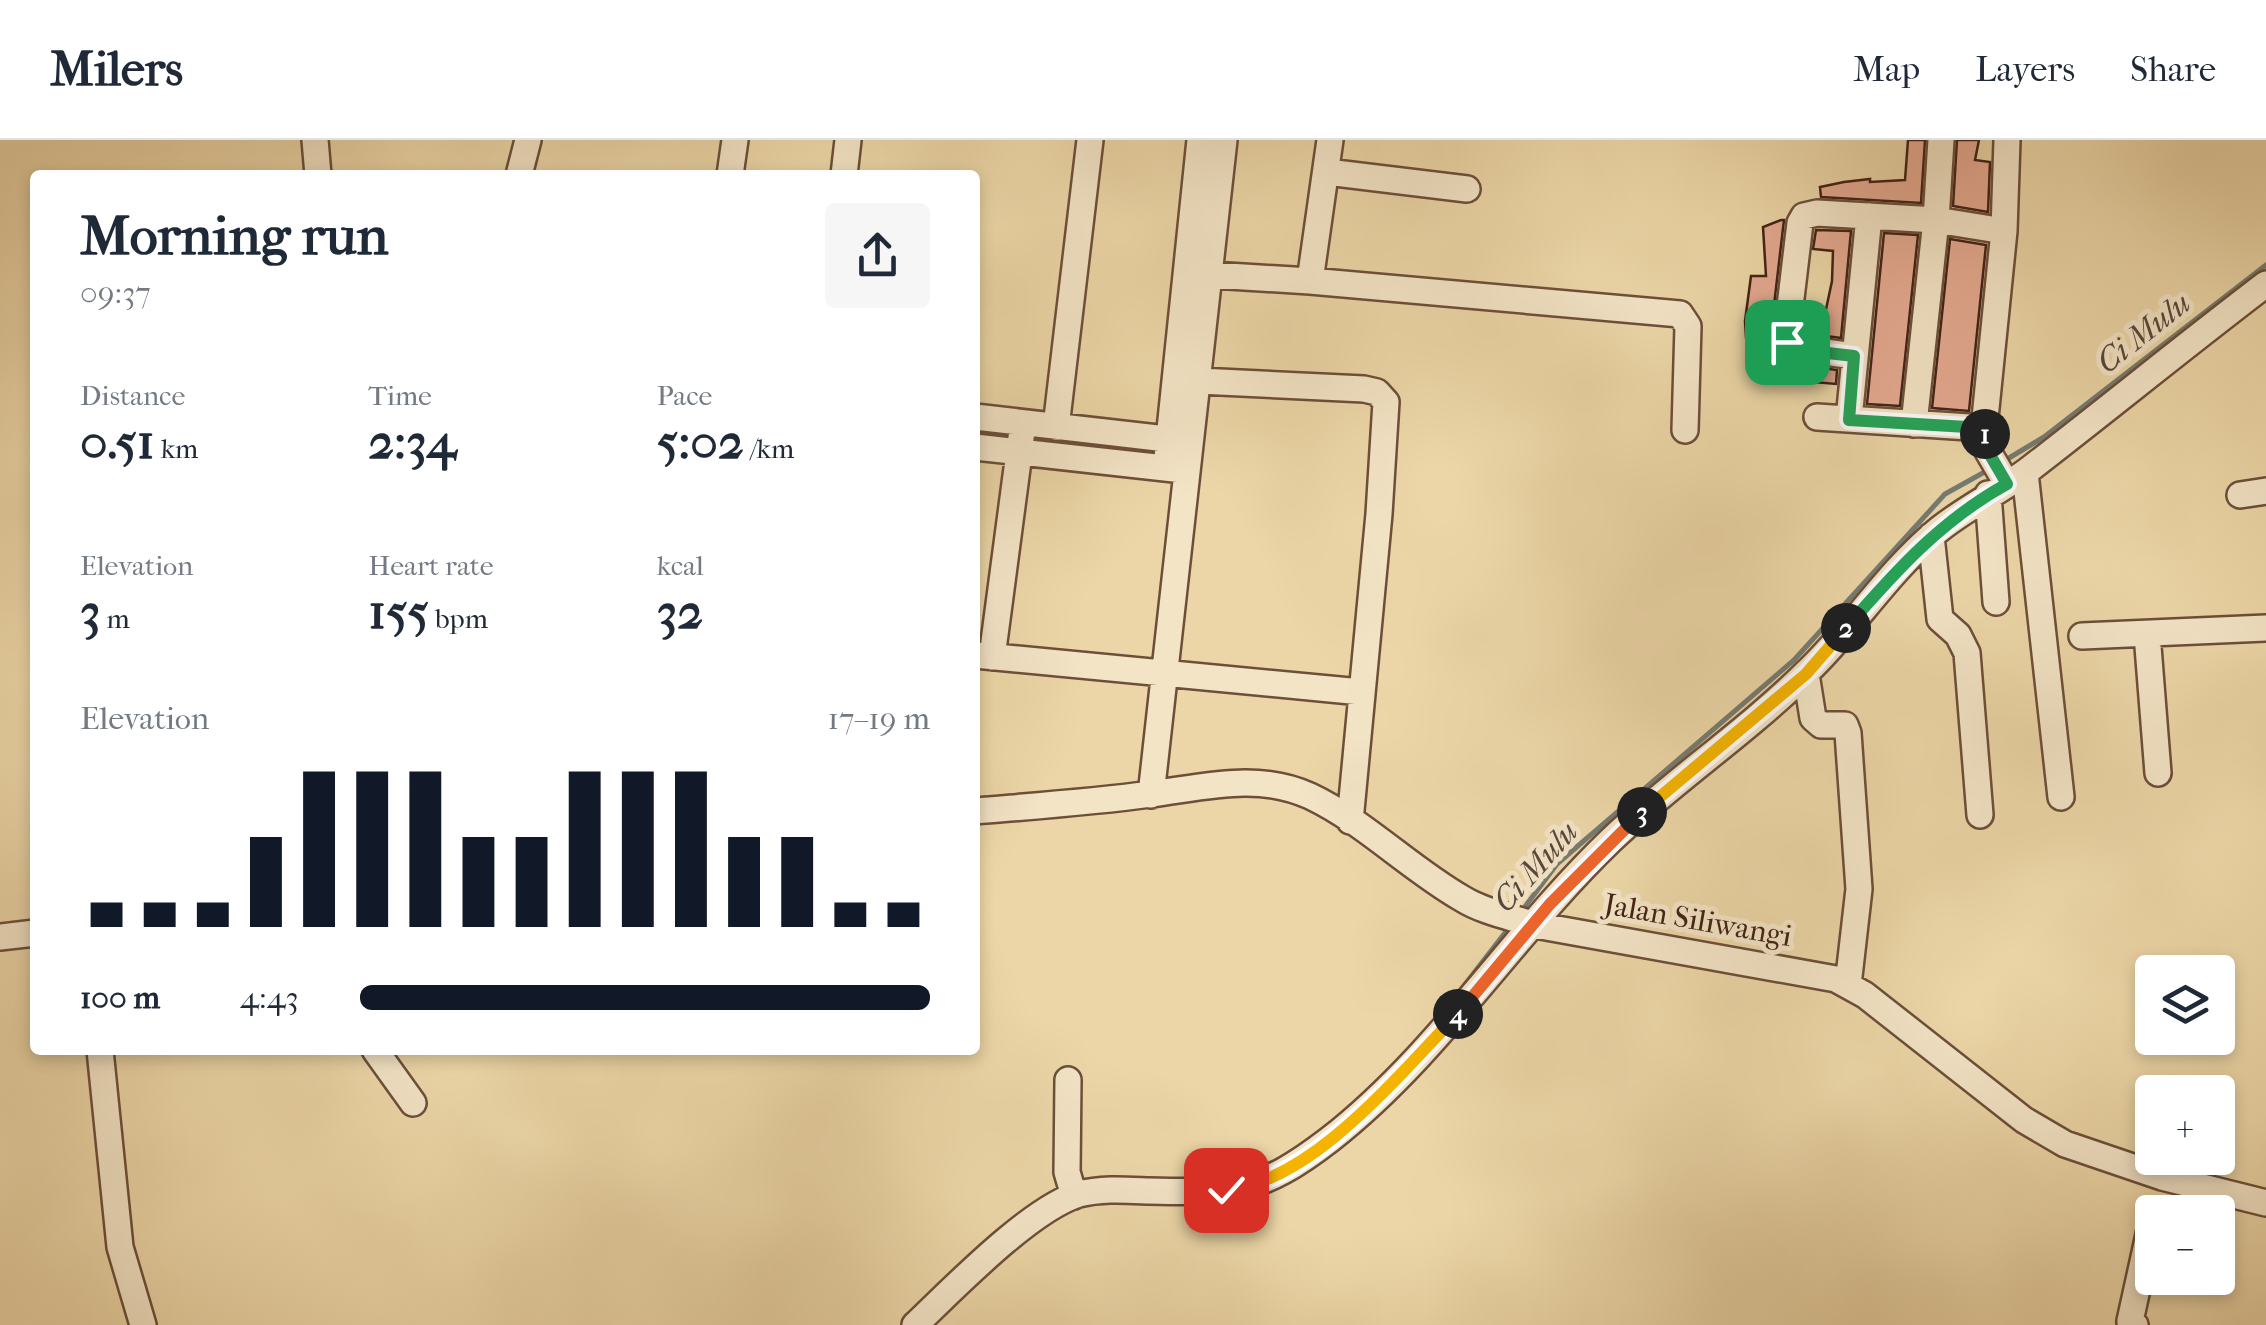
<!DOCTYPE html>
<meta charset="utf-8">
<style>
:root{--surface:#fff;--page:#f6f6f7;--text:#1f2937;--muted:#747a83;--line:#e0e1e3;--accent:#111827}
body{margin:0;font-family:"IM FELL French Canon",serif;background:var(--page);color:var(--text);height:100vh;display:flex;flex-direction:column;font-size:38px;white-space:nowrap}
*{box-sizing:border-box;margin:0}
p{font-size:32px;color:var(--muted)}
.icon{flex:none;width:55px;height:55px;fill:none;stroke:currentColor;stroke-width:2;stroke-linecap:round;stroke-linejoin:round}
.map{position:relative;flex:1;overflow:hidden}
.details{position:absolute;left:30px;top:30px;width:950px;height:885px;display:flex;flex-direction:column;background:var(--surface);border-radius:10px;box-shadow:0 5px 15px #0003}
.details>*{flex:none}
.fabs{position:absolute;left:2135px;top:815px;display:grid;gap:20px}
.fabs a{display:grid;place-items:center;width:100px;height:100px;border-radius:10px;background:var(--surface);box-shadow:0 5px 15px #0003;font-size:50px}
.pin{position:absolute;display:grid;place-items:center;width:85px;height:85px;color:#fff;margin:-42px;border-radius:20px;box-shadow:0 5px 15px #0006}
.km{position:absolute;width:50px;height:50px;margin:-25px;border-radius:50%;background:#222;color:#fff;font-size:28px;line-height:50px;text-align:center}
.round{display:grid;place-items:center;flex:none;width:105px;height:105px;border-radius:10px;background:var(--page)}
.headline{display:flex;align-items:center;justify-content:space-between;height:170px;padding:0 50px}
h1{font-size:55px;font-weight:700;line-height:75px}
.stats{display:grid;grid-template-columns:repeat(3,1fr);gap:15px;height:170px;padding:10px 50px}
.stats div{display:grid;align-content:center}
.stats b{font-size:50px;font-weight:700}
.stats small{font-size:28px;font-weight:400}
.stats p{font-size:28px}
.chart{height:280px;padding:20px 50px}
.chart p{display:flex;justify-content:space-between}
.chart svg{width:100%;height:180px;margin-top:10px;stroke:var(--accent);stroke-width:6}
ul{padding:0 50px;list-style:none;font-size:32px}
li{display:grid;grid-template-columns:160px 120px 1fr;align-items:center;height:75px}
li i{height:25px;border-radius:12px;background:var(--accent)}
header{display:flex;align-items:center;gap:60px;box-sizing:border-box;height:140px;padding:0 50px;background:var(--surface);border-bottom:2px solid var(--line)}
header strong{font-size:48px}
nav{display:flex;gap:55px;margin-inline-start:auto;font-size:35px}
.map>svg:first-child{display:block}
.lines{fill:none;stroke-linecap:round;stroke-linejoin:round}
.stream{stroke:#767b71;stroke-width:5}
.building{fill:#e4a990;stroke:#412215;stroke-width:2.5}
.minor-casing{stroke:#6c4f3a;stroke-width:30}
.minor{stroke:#f3e4c6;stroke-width:25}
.split-1-casing{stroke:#fff;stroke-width:20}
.split-2-casing{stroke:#fff;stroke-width:20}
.split-3-casing{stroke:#fff;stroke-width:20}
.split-4-casing{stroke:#fff;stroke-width:20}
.split-5-casing{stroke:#fff;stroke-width:20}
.split-1{stroke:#22a559;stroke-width:12}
.split-2{stroke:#22a559;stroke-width:12}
.split-3{stroke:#f5b400;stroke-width:12}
.split-4{stroke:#f0652b;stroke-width:12}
.split-5{stroke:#f5b400;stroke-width:12}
.labels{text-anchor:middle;stroke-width:10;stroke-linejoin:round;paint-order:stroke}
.street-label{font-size:30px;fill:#412215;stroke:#f3e4c6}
.water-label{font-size:32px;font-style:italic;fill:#57473c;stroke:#f3e4c6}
</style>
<header>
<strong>Milers</strong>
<nav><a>Map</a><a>Layers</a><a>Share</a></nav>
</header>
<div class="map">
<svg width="2266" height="1185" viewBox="0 0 2266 1185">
<rect width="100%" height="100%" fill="#ecd6a7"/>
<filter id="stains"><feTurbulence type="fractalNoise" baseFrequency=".002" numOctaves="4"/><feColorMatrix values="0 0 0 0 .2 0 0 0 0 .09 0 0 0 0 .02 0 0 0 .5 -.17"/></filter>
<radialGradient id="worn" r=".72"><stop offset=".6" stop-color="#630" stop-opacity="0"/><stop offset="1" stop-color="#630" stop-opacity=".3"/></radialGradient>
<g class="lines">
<path class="stream" d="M 2004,321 L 2044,297 L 2266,125
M 1521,772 L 1557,724 L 1794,520 L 1945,354 L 1990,329
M 1463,847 L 1511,785"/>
</g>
<path class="building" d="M 1908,0 L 1925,0 L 1921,63 L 1821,57 L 1820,47 L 1844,42 L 1870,39 L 1870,42 L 1905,40 Z
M 1957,0 L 1979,0 L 1975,20 L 1990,22 L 1988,72 L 1953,66 Z
M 1781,80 L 1784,80 L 1770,199 L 1771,207 L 1782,218 L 1750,216 L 1750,196 L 1746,197 L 1745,181 L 1751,136 L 1766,136 L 1763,87 Z
M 1816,90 L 1851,91 L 1841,198 L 1803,193 L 1805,174 L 1825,174 L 1832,141 L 1833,111 L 1813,109 Z
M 1884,93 L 1918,95 L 1900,266 L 1867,264 Z
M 1950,99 L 1986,105 L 1969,271 L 1932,268 Z
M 1782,219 L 1793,224 L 1837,230 L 1836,244 L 1778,239 Z"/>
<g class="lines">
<defs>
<path id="minor" d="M 315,0 L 318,35
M 1327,32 L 1467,49
M 519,35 L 528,0
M 730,35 L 735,0
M 844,35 L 848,0
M 1196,134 L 1310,141 L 1330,0
M 1310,141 L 1680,174 L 1688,186 L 1685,290
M 1854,216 L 1795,208 L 1786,200 L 1800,83 L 1804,76 L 1817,73 L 1936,80 L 2004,91
M 1199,241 L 1364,249 L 1377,252 L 1386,262 L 1379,374 L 1350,681
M 975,277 L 1184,301
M 1817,277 L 1984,288 L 1986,308 L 2007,344
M 1849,279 L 1869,76
M 1914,284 L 1936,80 L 1941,0
M 1056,287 L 1090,0
M 1984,288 L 2004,91 L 2007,0
M 975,307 L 1183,330
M 1166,328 L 1200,0
M 2025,333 L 2061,657
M 1988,354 L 1996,462
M 2240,355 L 2266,351
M 1931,396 L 1940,479 L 1958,495 L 1967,513 L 1980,675
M 2147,494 L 2158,633
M 2082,496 L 2266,488
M 975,515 L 1361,552
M 992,517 L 1023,283
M 1806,534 L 1813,578 L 1821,585 L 1845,585 L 1848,593 L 1859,749 L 1848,845
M 1151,655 L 1224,0
M 975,671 C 1034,666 1093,662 1151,654 C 1205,647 1258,632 1310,656 C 1365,682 1410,729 1463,759 C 1484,772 1512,777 1535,785 L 1836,839 L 1865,855 L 2024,980 L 2065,1004 L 2162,1037 L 2266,1063
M 0,797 L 35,793
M 100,910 L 120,1107 L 143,1185
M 375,910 L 413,963
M 1068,940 L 1067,1032 L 1074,1056
M 915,1185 C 954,1148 1030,1069 1079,1054 C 1102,1048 1126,1050 1149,1051 C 1234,1053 1260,1053 1329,1000 C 1438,915 1512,795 1611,700 C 1673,641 1745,593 1805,534 C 1852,490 1886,434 1936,392 C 1966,367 2000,352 2031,328 C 2110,267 2187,204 2266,144
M 2135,1185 L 2130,1181 L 2152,1081"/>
</defs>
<use href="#minor" class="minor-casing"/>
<use href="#minor" class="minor"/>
</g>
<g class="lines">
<defs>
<path id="split-1" d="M 1787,202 L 1801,210 L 1854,216 L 1849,280 L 1984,288 L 1985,294"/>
<path id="split-2" d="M 1846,488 C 1894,433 1941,380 2007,344 L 1986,308 L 1985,294"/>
<path id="split-3" d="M 1642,672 L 1806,534 L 1846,488"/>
<path id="split-4" d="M 1458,874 L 1550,764 L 1642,672"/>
<path id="split-5" d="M 1226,1050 C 1313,1042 1400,933 1458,874"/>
</defs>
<use href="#split-1" class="split-1-casing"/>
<use href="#split-2" class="split-2-casing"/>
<use href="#split-3" class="split-3-casing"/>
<use href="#split-4" class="split-4-casing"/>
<use href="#split-5" class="split-5-casing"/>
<use href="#split-1" class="split-1"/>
<use href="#split-2" class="split-2"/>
<use href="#split-3" class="split-3"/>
<use href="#split-4" class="split-4"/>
<use href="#split-5" class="split-5"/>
</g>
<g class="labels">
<g class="street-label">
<text transform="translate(1698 780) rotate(10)" y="10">Jalan Siliwangi</text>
</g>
<g class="water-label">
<text transform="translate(2143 192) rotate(-38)" y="11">Ci Mulu</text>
<text transform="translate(1535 726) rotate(-48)" y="11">Ci Mulu</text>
</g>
</g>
<rect width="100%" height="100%" filter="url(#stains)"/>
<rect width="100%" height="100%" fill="url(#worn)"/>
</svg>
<div class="fabs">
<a><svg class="icon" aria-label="layers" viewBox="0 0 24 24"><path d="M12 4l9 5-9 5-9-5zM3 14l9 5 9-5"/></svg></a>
<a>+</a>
<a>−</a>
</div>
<div class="pin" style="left:1787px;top:202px;background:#1e9e55"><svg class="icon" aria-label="arrive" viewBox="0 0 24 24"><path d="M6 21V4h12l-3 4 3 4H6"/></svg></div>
<div class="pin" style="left:1226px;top:1050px;background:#d93025"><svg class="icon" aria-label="check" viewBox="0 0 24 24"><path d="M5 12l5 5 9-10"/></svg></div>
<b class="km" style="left:1985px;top:294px">1</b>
<b class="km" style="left:1846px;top:488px">2</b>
<b class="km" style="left:1642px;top:672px">3</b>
<b class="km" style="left:1458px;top:874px">4</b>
<section class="details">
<div class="headline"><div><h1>Morning run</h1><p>09:37</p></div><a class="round"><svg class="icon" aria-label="share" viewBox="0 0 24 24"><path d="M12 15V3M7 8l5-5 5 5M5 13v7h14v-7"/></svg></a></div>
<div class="stats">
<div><p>Distance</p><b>0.51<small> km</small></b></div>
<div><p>Time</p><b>2:34</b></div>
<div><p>Pace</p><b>5:02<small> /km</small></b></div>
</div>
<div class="stats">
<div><p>Elevation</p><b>3<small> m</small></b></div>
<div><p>Heart rate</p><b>155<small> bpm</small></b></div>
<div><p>kcal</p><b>32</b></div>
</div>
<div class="chart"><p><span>Elevation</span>17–19 m</p>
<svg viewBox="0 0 160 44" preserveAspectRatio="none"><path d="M5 44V38M15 44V38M25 44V38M35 44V22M45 44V6M55 44V6M65 44V6M75 44V22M85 44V22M95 44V6M105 44V6M115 44V6M125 44V22M135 44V22M145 44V38M155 44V38"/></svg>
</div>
<ul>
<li><b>100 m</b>4:43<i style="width:100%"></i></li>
</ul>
</section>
</div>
